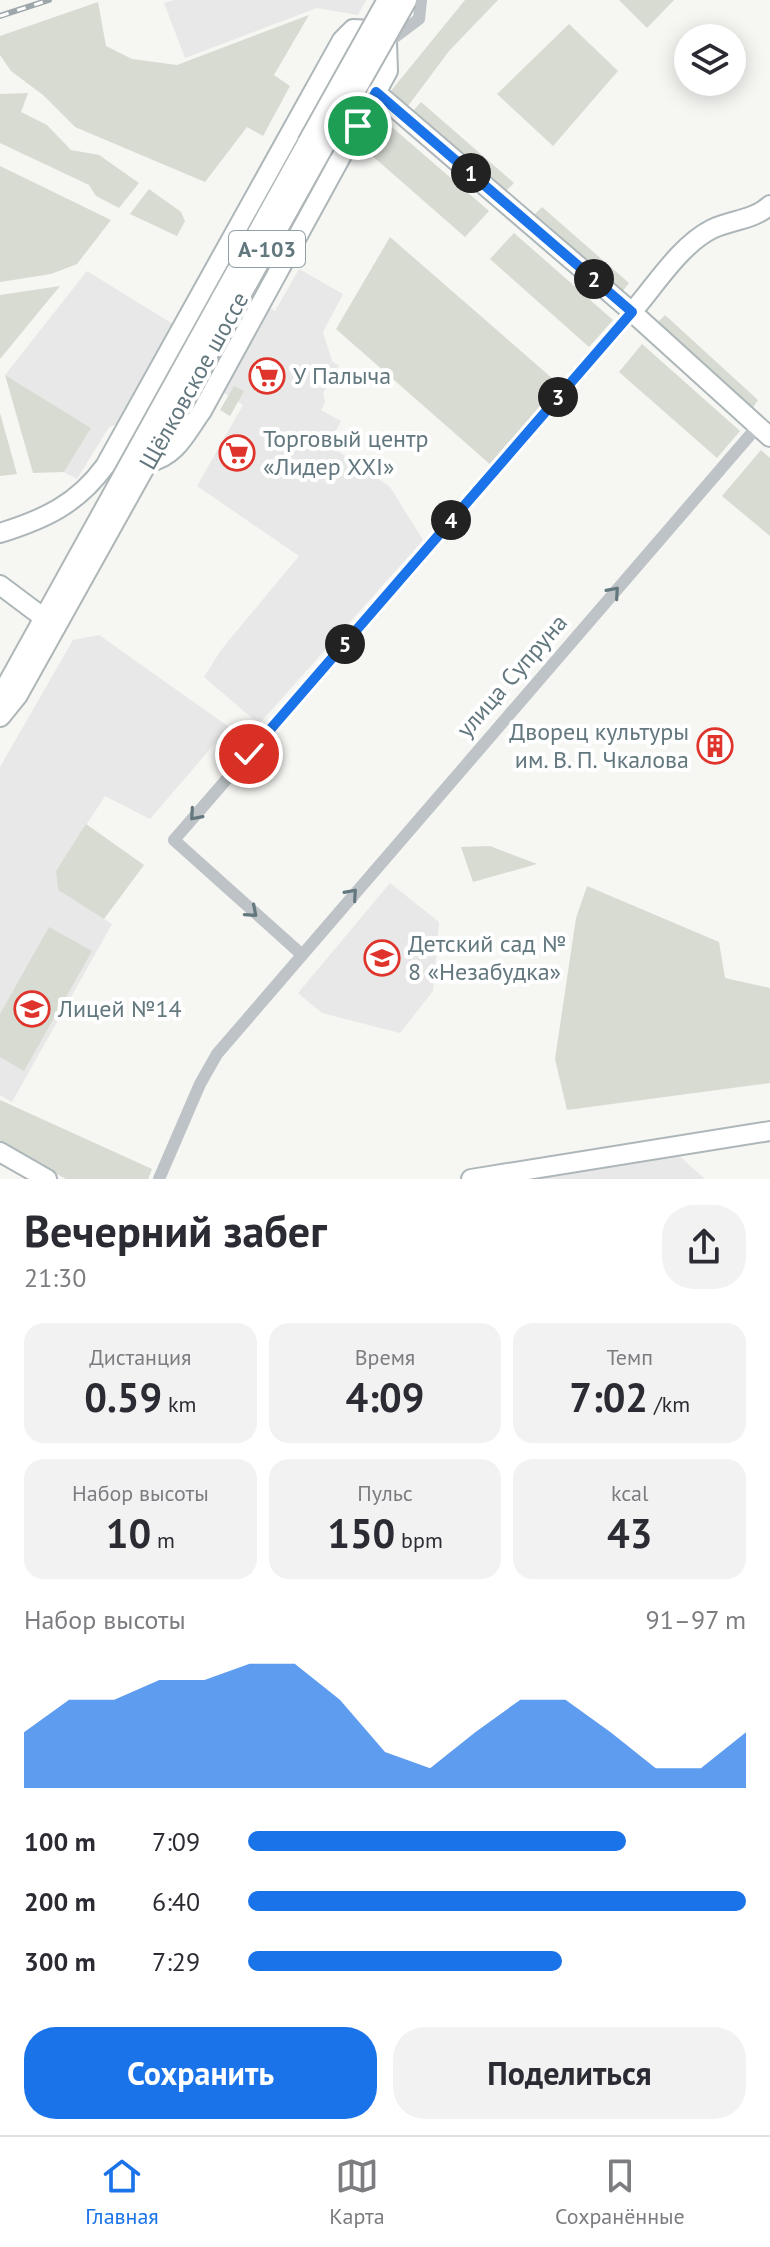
<!DOCTYPE html>
<html lang="ru">
<meta charset="utf-8">
<style>
:root{--surface:#fff;--page:#f2f2f3;--text:#2b2b33;--muted:#7c7c81;--line:#e1e1e2;--accent:#1a73e8}
body{margin:0;font-family:"PT Sans",sans-serif;background:var(--page);color:var(--text);height:100vh;display:flex;flex-direction:column;font-size:30px;white-space:nowrap}
*{box-sizing:border-box;margin:0}
p{font-size:26px;color:var(--muted)}
.icon{flex:none;width:44px;height:44px;fill:none;stroke:currentColor;stroke-width:2;stroke-linecap:round;stroke-linejoin:round}
.map{position:relative;height:1179px;overflow:hidden}
.drawer{display:flex;flex-direction:column;background:var(--surface);flex:1}
.drawer>*{flex:none}
.buttons{position:absolute;left:674px;top:24px;display:grid;gap:16px}
.buttons a{display:grid;place-items:center;width:72px;height:72px;border-radius:50%;background:var(--surface);box-shadow:0 4px 20px #0003;font-size:40px}
.pin{position:absolute;display:grid;place-items:center;width:68px;height:68px;color:#fff;margin:-34px;border:4px solid #fff;border-radius:50%;box-shadow:0 2px 8px #0007}
.km{position:absolute;width:40px;height:40px;margin:-20px;border-radius:50%;background:#222;color:#fff;font-size:22px;line-height:40px;text-align:center}
.round{display:grid;place-items:center;flex:none;width:84px;height:84px;border-radius:32px;background:var(--page)}
.headline{display:flex;align-items:center;justify-content:space-between;height:136px;padding:0 24px}
h1{font-size:44px;font-weight:700;line-height:60px}
.figures{display:grid;grid-template-columns:repeat(3,1fr);gap:12px;height:136px;padding:8px 24px}
.figures div{display:grid;align-content:center;border-radius:20px;background:var(--page);text-align:center}
.figures b{font-size:40px;font-weight:700}
.figures small{font-size:22px;font-weight:400}
.figures p{font-size:22px}
.chart{height:224px;padding:16px 24px}
.chart p{display:flex;justify-content:space-between}
.chart svg{width:100%;height:144px;margin-top:8px;fill:var(--accent);opacity:.7}
.button{display:flex;gap:16px;margin-top:auto;padding:16px 24px}
.button a{flex:1;height:92px;border-radius:32px;background:var(--accent);color:#fff;font-size:32px;font-weight:700;line-height:92px;text-align:center}
.button a+a{background:var(--page);color:var(--text)}
ul{padding:0 24px;list-style:none;font-size:26px}
li{display:grid;grid-template-columns:128px 96px 1fr;align-items:center;height:60px}
li i{height:20px;border-radius:10px;background:var(--accent)}
.tabs{display:flex;justify-content:space-around;align-items:center;height:112px;border-top:2px solid var(--line);background:var(--surface);font-size:22px;color:var(--muted)}
.tabs a{display:grid;justify-items:center;gap:4px}
.tabs .active{color:var(--accent)}
.map>svg:first-child{display:block}
.built{fill:#e7e8e7}
.green{fill:#d7dbd2}
.lines{fill:none;stroke-linecap:round;stroke-linejoin:round}
.secondary-casing{stroke:#adb6b9;stroke-width:22}
.primary-casing{stroke:#afb6b8;stroke-width:24}
.street{stroke:#bdc3c6;stroke-width:12}
.secondary{stroke:#fff;stroke-width:18}
.primary{stroke:#fff;stroke-width:20}
.rail-casing{stroke:#9da7aa;stroke-width:6}
.rail{stroke:#fff;stroke-width:3;stroke-dasharray:9;stroke-linecap:butt}
.primary-bridge-casing{stroke:#afb6b8;stroke-width:24;stroke-linecap:butt}
.primary-bridge{stroke:#fff;stroke-width:20}
.oneway{stroke:#62777e}
.route-casing{stroke:#fff;stroke-width:16}
.route{stroke:#1a73e8;stroke-width:10}
.labels{text-anchor:middle;stroke-width:8;stroke-linejoin:round;paint-order:stroke}
.shield{fill:#fff;stroke:#91a0a5;stroke-width:2}
.shield-label{font-size:22px;font-weight:bold;fill:#62777e}
.poi-label{font-size:24px;fill:#62777e;stroke:#fff;text-anchor:start}
.street-label{font-size:24px;fill:#62777e;stroke:#fff}
</style>
<div class="map">
<svg width="770" height="1179" viewBox="0 0 770 1179">
<rect width="100%" height="100%" fill="#f6f6f3"/>
<path class="built" d="M 174,0 L 366,0 L 358,15 L 317,8 L 185,58 L 164,3 Z
M 299,269 L 343,294 L 323,332 L 332,361 L 339,366 L 323,393 L 325,402 L 321,410 L 341,421 L 329,445 L 390,487 L 423,540 L 259,724 L 204,677 L 221,650 L 299,556 L 197,486 L 243,405 L 221,391 L 269,308 L 275,311 Z
M 87,271 L 176,326 L 120,423 L 109,427 L 77,479 L 64,472 L 91,428 L 5,375 Z
M 99,635 L 229,727 L 150,819 L 105,796 L 56,871 L 58,890 L 112,924 L 12,1102 L 0,1095 L 0,767 L 73,640 Z
M 390,883 L 439,922 L 433,991 L 400,1033 L 322,1013 L 298,993 Z
M 676,1153 L 705,1179 L 525,1179 Z"/>
<path class="green" d="M 465,0 L 498,0 L 449,51 L 408,106 L 390,92 Z
M 619,0 L 674,0 L 647,28 Z
M 98,2 L 106,46 L 132,59 L 177,65 L 309,15 L 274,75 L 290,86 L 263,136 L 247,127 L 205,182 L 75,127 L 43,95 L 11,71 L 0,55 L 0,36 Z
M 569,24 L 618,71 L 553,146 L 497,94 Z
M 28,93 L 21,112 L 47,125 L 71,150 L 99,155 L 139,183 L 119,208 L 96,196 L 89,185 L 0,143 L 0,94 Z
M 421,102 L 514,183 L 504,193 L 413,111 Z
M 386,122 L 489,211 L 465,237 L 369,153 Z
M 0,166 L 111,220 L 77,264 L 51,274 L 0,282 Z
M 149,189 L 181,212 L 185,221 L 177,236 L 130,214 Z
M 542,207 L 629,283 L 622,292 L 534,215 Z
M 514,233 L 613,320 L 589,347 L 490,259 Z
M 390,237 L 561,386 L 492,466 L 336,329 Z
M 60,286 L 0,359 L 0,295 Z
M 665,315 L 758,400 L 752,409 L 657,323 Z
M 642,344 L 740,431 L 717,458 L 619,372 Z
M 5,375 L 91,428 L 64,472 L 33,473 Z
M 234,386 L 244,391 L 230,416 L 220,410 Z
M 0,413 L 17,474 L 0,476 Z
M 761,450 L 770,458 L 770,536 L 722,496 Z
M 86,824 L 144,865 L 104,919 L 58,890 L 56,871 Z
M 490,846 L 537,864 L 473,882 L 461,847 Z
M 587,886 L 719,942 L 725,978 L 770,988 L 770,1083 L 567,1110 L 555,1059 L 576,918 Z
M 49,927 L 92,951 L 24,1071 L 0,1057 L 0,1014 Z
M 0,1100 L 152,1169 L 148,1179 L 66,1179 L 0,1143 Z"/>
<g class="lines">
<defs>
<path id="secondary" d="M 376,92 L 632,312 L 770,437
M 632,312 C 655,286 680,245 712,229 C 731,220 754,220 770,205
M 0,533 C 45,519 77,504 105,466 L 342,40 L 353,29 L 372,30 L 387,43 L 388,71 L 202,411 C 186,433 176,457 149,462
M 0,585 L 44,618 L 57,620
M 0,1152 L 47,1179
M 471,1179 L 770,1131"/>
<path id="primary" d="M 0,699 L 308,143
M 0,716 L 17,695 L 321,150"/>
</defs>
<use href="#secondary" class="secondary-casing"/>
<use href="#primary" class="primary-casing"/>
<path class="street" d="M 387,43 L 419,19 L 421,0
M 300,953 L 174,840 L 632,312
M 159,1179 L 200,1084 L 217,1054 L 757,427"/>
<use href="#secondary" class="secondary"/>
<use href="#primary" class="primary"/>
<defs>
<path id="rail" d="M 0,16 L 49,0"/>
</defs>
<use href="#rail" class="rail-casing"/>
<use href="#rail" class="rail"/>
<defs>
<path id="primary-bridge" d="M 308,143 L 388,0
M 321,150 L 406,0"/>
</defs>
<use href="#primary-bridge" class="primary-bridge-casing"/>
<use href="#primary-bridge" class="primary-bridge"/>
</g>
<defs><path id="oneway-chevron" d="M-2-3.5L2.5 0L-2 3.5" fill="none" stroke-width="1.6" stroke-linecap="round" stroke-linejoin="round" transform="scale(2)"/></defs>
<g class="oneway">
<use href="#oneway-chevron" transform="translate(614 592) rotate(-49)"/>
<use href="#oneway-chevron" transform="translate(195 815) rotate(131)"/>
<use href="#oneway-chevron" transform="translate(352 894) rotate(-49)"/>
<use href="#oneway-chevron" transform="translate(252 912) rotate(41)"/>
</g>
<g class="lines">
<defs>
<path id="route" d="M 249,754 L 632,312 L 376,92 L 358,126"/>
</defs>
<use href="#route" class="route-casing"/>
<use href="#route" class="route"/>
</g>
<defs>
<symbol id="supermarket-ring" viewBox="-11 -11 22 22"><circle r="9.5" fill="#fff" stroke="#df342b" stroke-width="1.5"/><path d="M-6-5.5h2.5l.6 2H6L4.5 2H-2.5L-4.4-4H-6ZM-1.5 3.2a1.3 1.3 0 1 0 .1 0ZM3 3.2a1.3 1.3 0 1 0 .1 0Z" fill="#df342b"/></symbol>
<symbol id="building-ring" viewBox="-11 -11 22 22"><circle r="9.5" fill="#fff" stroke="#df342b" stroke-width="1.5"/><path d="M-4-6H4V6H1V3H-1V6H-4ZM-2.5-4.3h1.7v1.8h-1.7ZM.8-4.3h1.7v1.8H.8ZM-2.5-1h1.7V.8h-1.7ZM.8-1h1.7V.8H.8Z" fill="#df342b"/></symbol>
<symbol id="school-ring" viewBox="-11 -11 22 22"><circle r="9.5" fill="#fff" stroke="#df342b" stroke-width="1.5"/><path d="M0-5L7-2L0 1L-7-2ZM-4 1L0 2.5L4 1V4Q0 6-4 4Z" fill="#df342b"/></symbol>
</defs>
<g fill-rule="evenodd">
<use href="#supermarket-ring" x="247" y="356" width="40" height="40"/>
<use href="#supermarket-ring" x="217" y="433" width="40" height="40"/>
<use href="#building-ring" x="695" y="726" width="40" height="40"/>
<use href="#school-ring" x="362" y="938" width="40" height="40"/>
<use href="#school-ring" x="12" y="989" width="40" height="40"/>
</g>
<g class="labels">
<rect class="shield" x="229" y="231" width="76" height="36" rx="6"/>
<g class="shield-label">
<text x="267" y="257">А-103</text>
</g>
<g class="poi-label">
<text x="293" y="384">У Палыча</text>
<text x="263" y="447">Торговый центр<tspan x="263" dy="28">«Лидер XXI»</tspan></text>
<text x="689" y="740" text-anchor="end">Дворец культуры<tspan x="689" dy="28">им. В. П. Чкалова</tspan></text>
<text x="408" y="952">Детский сад №<tspan x="408" dy="28">8 «Незабудка»</tspan></text>
<text x="58" y="1017">Лицей №14</text>
</g>
<g class="street-label">
<text transform="translate(194 381) rotate(-61)" y="8">Щёлковское шоссе</text>
<text transform="translate(512 676) rotate(-49)" y="8">улица Супруна</text>
</g>
</g>
</svg>
<div class="buttons">
<a><svg class="icon" aria-label="layers" viewBox="0 0 24 24"><path d="M12 4l9 5-9 5-9-5zM3 14l9 5 9-5"/></svg></a>
</div>
<div class="pin" style="left:358px;top:126px;background:#1e9e55"><svg class="icon" aria-label="arrive" viewBox="0 0 24 24"><path d="M6 21V4h12l-3 4 3 4H6"/></svg></div>
<div class="pin" style="left:249px;top:754px;background:#d93025"><svg class="icon" aria-label="check" viewBox="0 0 24 24"><path d="M5 12l5 5 9-10"/></svg></div>
<b class="km" style="left:471px;top:173px">1</b>
<b class="km" style="left:594px;top:279px">2</b>
<b class="km" style="left:558px;top:397px">3</b>
<b class="km" style="left:451px;top:520px">4</b>
<b class="km" style="left:345px;top:644px">5</b>
</div>
<section class="drawer">
<div class="headline"><div><h1>Вечерний забег</h1><p>21:30</p></div><a class="round"><svg class="icon" aria-label="share" viewBox="0 0 24 24"><path d="M12 15V3M7 8l5-5 5 5M5 13v7h14v-7"/></svg></a></div>
<div class="figures">
<div><p>Дистанция</p><b>0.59<small> km</small></b></div>
<div><p>Время</p><b>4:09</b></div>
<div><p>Темп</p><b>7:02<small> /km</small></b></div>
</div>
<div class="figures">
<div><p>Набор высоты</p><b>10<small> m</small></b></div>
<div><p>Пульс</p><b>150<small> bpm</small></b></div>
<div><p>kcal</p><b>43</b></div>
</div>
<div class="chart"><p><span>Набор высоты</span>91–97 m</p>
<svg viewBox="0 0 160 44" preserveAspectRatio="none"><path d="M0 44V27L10 17L20 17L30 11L40 11L50 6L60 6L70 17L80 33L90 38L100 27L110 17L120 17L130 27L140 38L150 38L160 27V44z"/></svg>
</div>
<ul>
<li><b>100 m</b>7:09<i style="width:76%"></i></li>
<li><b>200 m</b>6:40<i style="width:100%"></i></li>
<li><b>300 m</b>7:29<i style="width:63%"></i></li>
</ul>
<div class="button"><a>Сохранить</a><a>Поделиться</a></div>
</section>
<nav class="tabs">
<a class="active"><svg class="icon" aria-label="home" viewBox="0 0 24 24"><path d="M3 11l9-7 9 7M6 9v11h12V9"/></svg>Главная</a>
<a><svg class="icon" aria-label="map" viewBox="0 0 24 24"><path d="M3 6l6-2 6 2 6-2v14l-6 2-6-2-6 2zM9 4v14M15 6v14"/></svg>Карта</a>
<a><svg class="icon" aria-label="saved" viewBox="0 0 24 24"><path d="M7 4h10v16l-5-4-5 4z"/></svg>Сохранённые</a>
</nav>
